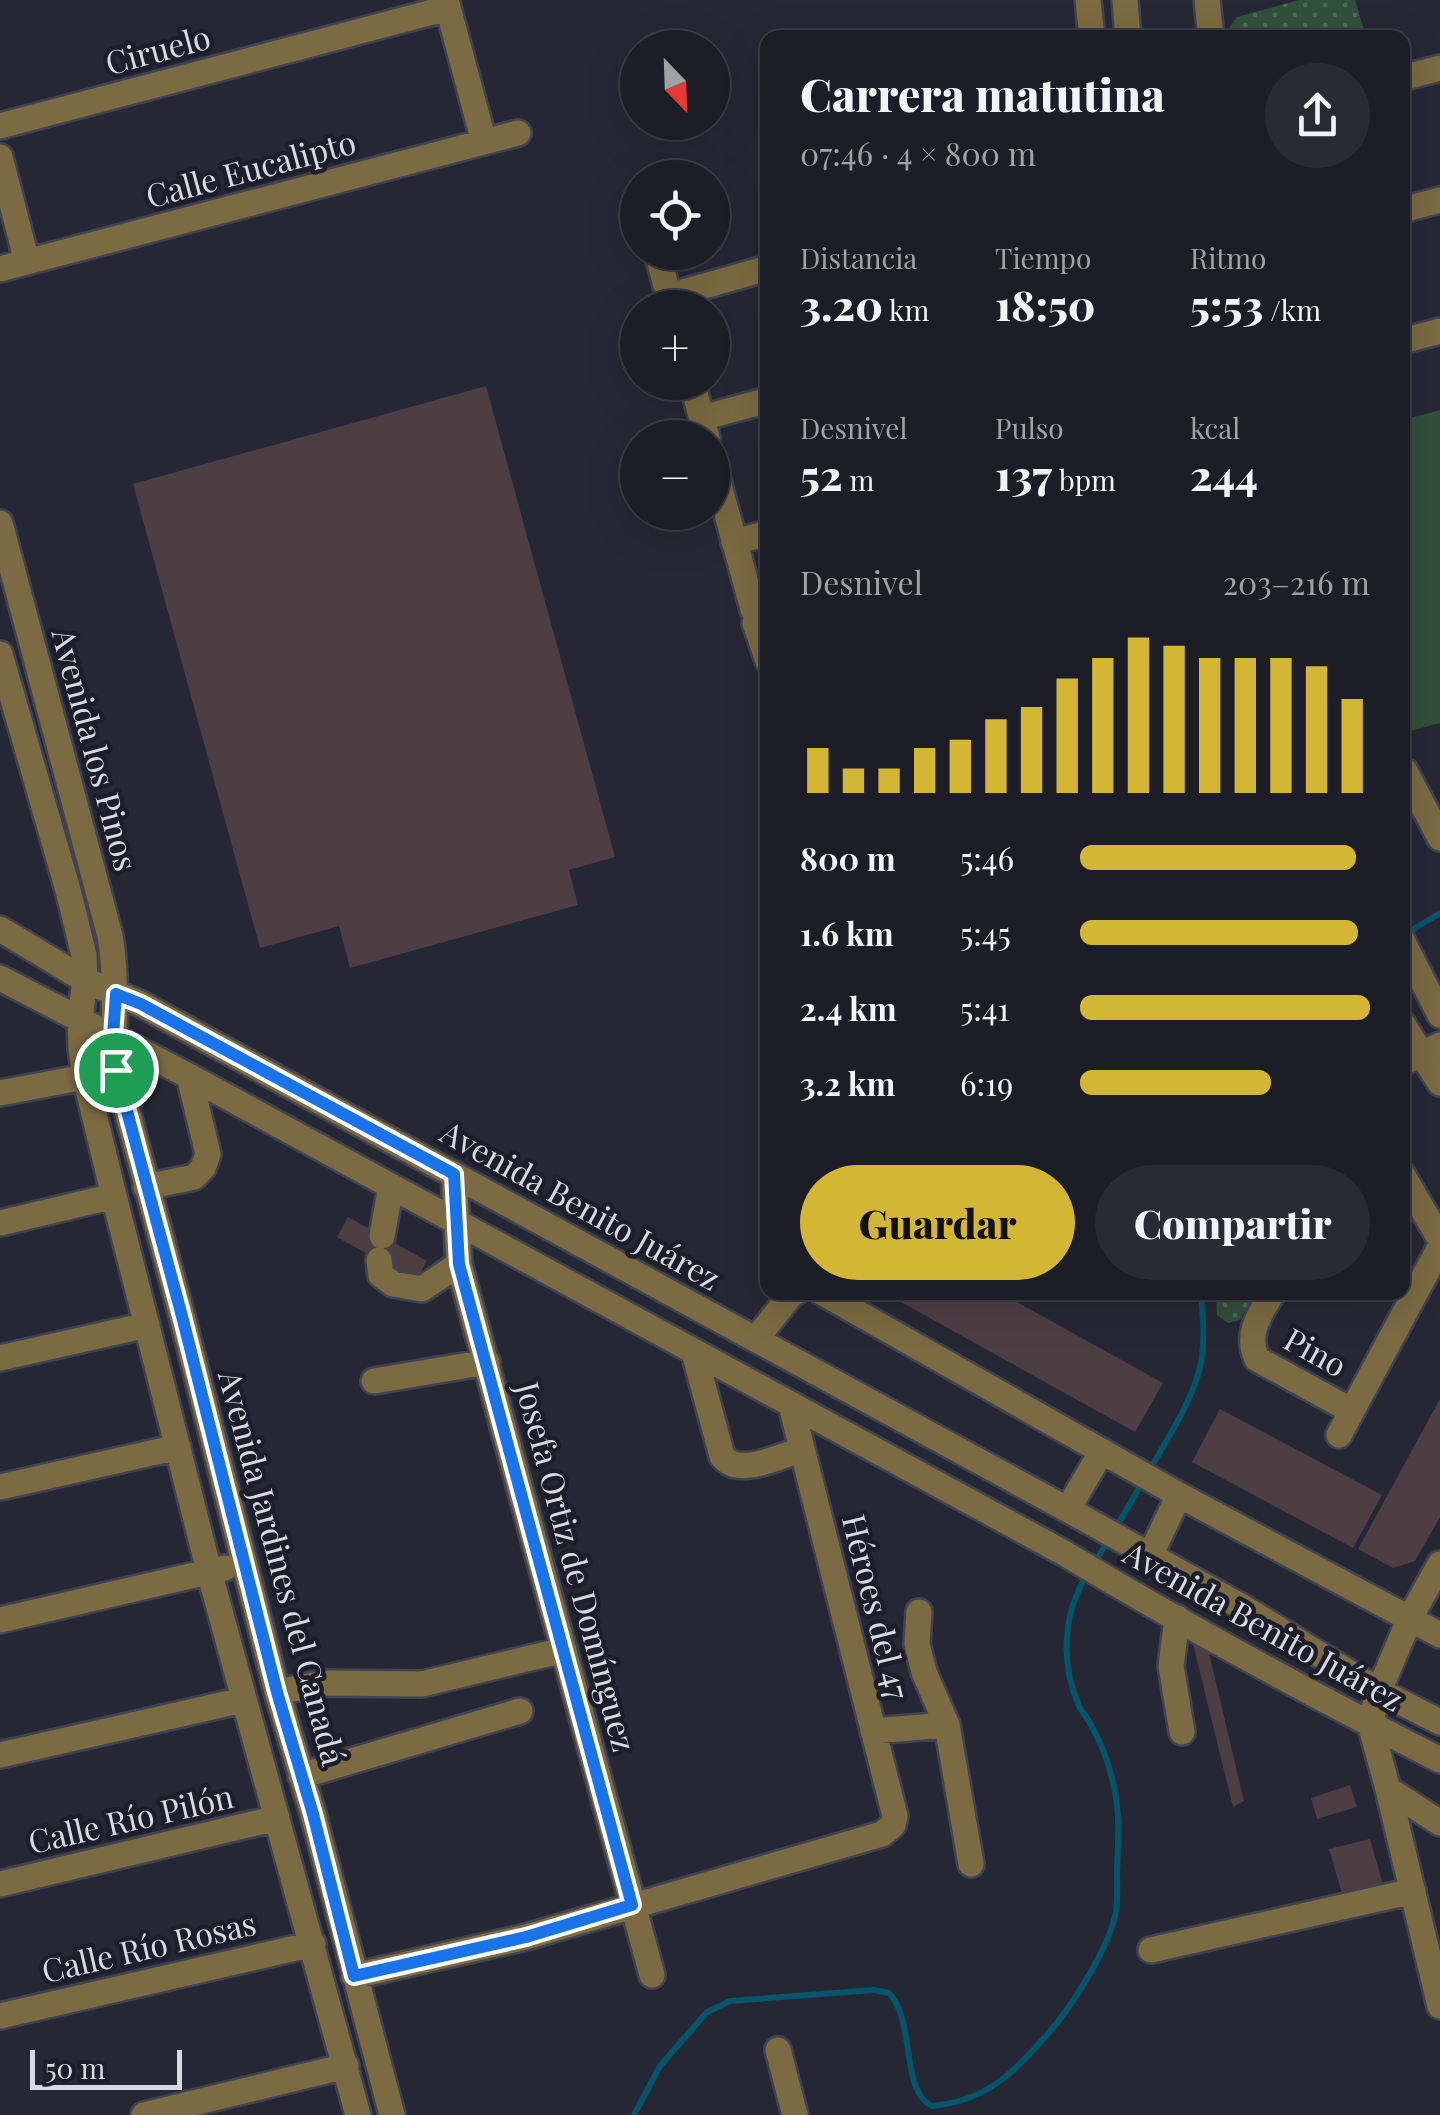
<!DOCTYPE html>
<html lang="es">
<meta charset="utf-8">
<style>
:root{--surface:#1c1d27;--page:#292a33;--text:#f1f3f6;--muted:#a0a2a7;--line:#3a3b44;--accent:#d4b635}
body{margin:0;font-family:"Playfair Display",serif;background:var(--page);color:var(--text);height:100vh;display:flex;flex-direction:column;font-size:38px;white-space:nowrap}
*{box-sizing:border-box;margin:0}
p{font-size:32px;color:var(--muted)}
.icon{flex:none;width:55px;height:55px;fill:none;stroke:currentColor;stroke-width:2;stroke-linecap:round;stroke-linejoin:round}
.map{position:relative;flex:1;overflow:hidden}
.panel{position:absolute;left:760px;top:30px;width:650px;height:1270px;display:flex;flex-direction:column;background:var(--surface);border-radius:20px;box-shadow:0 10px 40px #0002,0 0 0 2px var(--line)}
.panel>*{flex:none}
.needle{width:65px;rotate:157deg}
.controls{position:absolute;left:620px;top:30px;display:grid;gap:20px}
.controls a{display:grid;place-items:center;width:110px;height:110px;border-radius:50%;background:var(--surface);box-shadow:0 10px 40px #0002,0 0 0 2px var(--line);font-size:50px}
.scale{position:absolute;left:30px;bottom:25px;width:152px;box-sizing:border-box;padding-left:10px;border:5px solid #d8d9e2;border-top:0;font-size:28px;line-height:35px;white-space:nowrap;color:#d8d9e2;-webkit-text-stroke:8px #1d1e2a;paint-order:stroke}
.pin{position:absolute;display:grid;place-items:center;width:85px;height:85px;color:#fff;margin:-42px;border:5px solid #fff;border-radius:50%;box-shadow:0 2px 10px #0007}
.round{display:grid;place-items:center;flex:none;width:105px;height:105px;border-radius:52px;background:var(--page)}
.headline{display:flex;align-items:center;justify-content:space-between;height:170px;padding:0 40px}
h1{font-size:45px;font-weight:800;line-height:75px}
.stats{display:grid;grid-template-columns:repeat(3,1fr);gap:15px;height:170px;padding:10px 40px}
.stats div{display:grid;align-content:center}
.stats b{font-size:42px;font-weight:800}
.stats small{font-size:28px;font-weight:400}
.stats p{font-size:28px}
.chart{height:280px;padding:20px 40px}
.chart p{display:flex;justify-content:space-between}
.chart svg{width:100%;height:180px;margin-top:10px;stroke:var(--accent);stroke-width:6}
.action{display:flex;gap:20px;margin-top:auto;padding:20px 40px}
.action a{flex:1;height:115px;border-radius:60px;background:var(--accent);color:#111;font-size:40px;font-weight:800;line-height:115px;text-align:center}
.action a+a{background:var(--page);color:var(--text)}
ul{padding:0 40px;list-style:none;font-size:32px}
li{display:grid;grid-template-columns:160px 120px 1fr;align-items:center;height:75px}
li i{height:25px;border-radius:12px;background:var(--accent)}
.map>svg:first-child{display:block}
.park{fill:url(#park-dots)}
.garden{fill:#31503b}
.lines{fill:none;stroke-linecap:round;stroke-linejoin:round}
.stream{stroke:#04546a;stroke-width:6}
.building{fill:#4d3e44}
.minor-casing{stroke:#424350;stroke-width:30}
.minor{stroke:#7b6a42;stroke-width:25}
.route-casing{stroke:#fff;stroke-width:20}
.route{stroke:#1a73e8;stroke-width:12}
.labels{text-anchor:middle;stroke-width:9;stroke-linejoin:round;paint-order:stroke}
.street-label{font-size:32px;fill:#d8d9e2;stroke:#1d1e2a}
</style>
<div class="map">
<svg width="1440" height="2115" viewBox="0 0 1440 2115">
<defs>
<pattern id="park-dots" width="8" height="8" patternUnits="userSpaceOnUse" patternTransform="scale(2.5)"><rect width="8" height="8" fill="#31503b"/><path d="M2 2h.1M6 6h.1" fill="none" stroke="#4e6957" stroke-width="1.8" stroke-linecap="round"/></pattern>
</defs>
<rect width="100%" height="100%" fill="#262734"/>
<path class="park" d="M 1299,0 L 1355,0 L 1366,37 L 1230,37 L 1230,26 L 1237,17 Z
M 1216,1293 L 1216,1292 L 1255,1293 L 1240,1320 L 1228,1323 L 1217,1315 Z"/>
<path class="garden" d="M 1440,410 L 1440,723 L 1403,733 L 1403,420 Z"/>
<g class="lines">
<path class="stream" d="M 1407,933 L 1440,913
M 1150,1469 C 1169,1436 1193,1400 1201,1363 C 1205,1340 1203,1316 1201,1292
M 1115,1529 L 1144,1480
M 1094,1564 L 1108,1540
M 634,2115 L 660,2066 L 707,2012 L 730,2001 L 874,1990 L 889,1993 C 916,2021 900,2091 932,2106 C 986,2101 1011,2075 1045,2037 C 1070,2010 1110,1947 1116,1911 C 1118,1899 1117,1885 1117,1873 C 1118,1841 1121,1806 1111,1775 C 1107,1758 1100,1741 1091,1725 C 1088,1719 1083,1713 1079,1706 C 1060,1663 1063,1614 1087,1574"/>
</g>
<path class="building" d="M 486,386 L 615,857 L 569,870 L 578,905 L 350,968 L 339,926 L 260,948 L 133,484 Z
M 348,1217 L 427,1261 L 416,1281 L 337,1237 Z
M 883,1292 L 999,1292 L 1163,1383 L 1135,1432 Z
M 1440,1399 L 1440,1517 L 1415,1561 L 1393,1568 L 1358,1549 Z
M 1220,1409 L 1382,1495 L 1353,1548 L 1192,1462 Z
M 1193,1644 L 1209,1653 L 1244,1801 L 1233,1807 Z
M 1350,1785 L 1357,1807 L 1317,1819 L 1311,1798 Z
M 1370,1839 L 1382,1881 L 1378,1891 L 1344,1900 L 1329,1849 Z"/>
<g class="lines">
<defs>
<path id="minor" d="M 446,0 L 484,142
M 1088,0 L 1092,38
M 1125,0 L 1128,38
M 1207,0 L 1211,38
M 1402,78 L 1440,68
M 0,126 L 448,8
M 0,157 L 27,262
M 1402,210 L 1440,200
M 657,252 L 672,308
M 0,269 L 518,133
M 669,296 L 768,268
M 1402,341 L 1440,331
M 692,382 L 707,438
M 702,418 L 768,400
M 712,459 L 753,609
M 0,523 L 110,936 C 118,981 112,1025 116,1070 L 183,1320 L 277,1692 L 313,1814 L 392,2115
M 734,542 L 768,533
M 755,623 L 768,661
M 0,654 L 68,890 L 84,955 L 85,980 L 80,1020 L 81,1048 L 85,1077 L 114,1196 L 209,1571 L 358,2115
M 1405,771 L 1440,838
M 0,929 L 85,980 L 141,1004 L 1083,1518 L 1244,1608 L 1379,1691 L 1440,1722
M 1402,940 L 1440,1015
M 0,978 L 189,1076 L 1064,1553 C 1187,1627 1313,1695 1440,1760
M 1402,1023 L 1440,1083
M 1402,1063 L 1440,1045
M 0,1093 L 85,1077
M 454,1174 L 459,1264 L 652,1975
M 1402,1174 L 1440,1239
M 146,1187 L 194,1177 L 203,1168 L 208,1154 L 189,1076
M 0,1223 L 114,1196
M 382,1236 L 391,1186
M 379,1260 L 381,1275 L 393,1284 L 422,1289 L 459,1264
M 821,1292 L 1179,1495 L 1440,1635
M 1273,1292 C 1260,1314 1245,1334 1257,1359 L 1352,1411
M 756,1339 L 791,1295 L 796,1292
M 694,1352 L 722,1456 C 739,1478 779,1456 801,1450
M 0,1358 L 147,1325
M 374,1381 L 487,1362
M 1339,1435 L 1440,1247
M 0,1487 L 178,1447
M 1068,1509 L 1102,1451
M 1150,1556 L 1179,1495
M 1440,1564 L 1410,1618 L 1379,1691 L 1370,1724 L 1388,1789 L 1440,2006
M 1177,1618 L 1171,1666 L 1182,1732
M 0,1620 L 225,1568
M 277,1692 L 324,1683 L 422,1684 L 564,1650
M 947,1725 L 971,1864
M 873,1731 L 947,1725 L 924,1672 L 917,1644 L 919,1612
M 0,1755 L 243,1700
M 301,1776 L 520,1711
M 1388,1789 L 1440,1823
M 0,1884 L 277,1818
M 1151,1950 L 1413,1891
M 354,1976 L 526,1937 L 882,1834 L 893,1825 L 895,1816 L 791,1405
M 0,2016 L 313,1944
M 778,2050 L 795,2115
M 144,2115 L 346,2066"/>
</defs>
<use href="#minor" class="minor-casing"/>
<use href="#minor" class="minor"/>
</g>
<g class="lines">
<defs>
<path id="route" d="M 116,994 L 141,1004 L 454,1174 L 459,1264 L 632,1905 L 526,1937 L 354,1976 L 313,1814 L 277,1692 L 183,1320 L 116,1070 L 113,1036 Z"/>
</defs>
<use href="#route" class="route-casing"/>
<use href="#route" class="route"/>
</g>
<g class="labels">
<g class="street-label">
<text transform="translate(158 51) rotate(-15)" y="11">Ciruelo</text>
<text transform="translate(251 170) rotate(-15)" y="11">Calle Eucalipto</text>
<text transform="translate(94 750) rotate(75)" y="11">Avenida los Pinos</text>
<text transform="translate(580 1206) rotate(29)" y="11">Avenida Benito Juárez</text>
<text transform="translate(1315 1353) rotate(29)" y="11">Pino</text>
<text transform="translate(575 1567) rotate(75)" y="11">Josefa Ortiz de Domínguez</text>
<text transform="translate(281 1568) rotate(75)" y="11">Avenida Jardines del Canadá</text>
<text transform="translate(875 1607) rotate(76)" y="11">Héroes del 47</text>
<text transform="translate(1263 1627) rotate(29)" y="11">Avenida Benito Juárez</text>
<text transform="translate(131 1820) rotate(-13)" y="11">Calle Río Pilón</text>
<text transform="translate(149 1948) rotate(-13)" y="11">Calle Río Rosas</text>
</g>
</g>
</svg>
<div class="controls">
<a><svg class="needle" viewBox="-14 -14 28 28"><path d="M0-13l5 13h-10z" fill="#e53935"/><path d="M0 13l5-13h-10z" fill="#a0a2a7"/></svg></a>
<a><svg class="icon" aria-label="locate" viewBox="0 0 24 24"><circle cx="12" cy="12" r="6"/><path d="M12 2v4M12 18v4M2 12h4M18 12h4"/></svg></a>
<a>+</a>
<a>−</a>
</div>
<div class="scale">50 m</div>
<div class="pin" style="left:116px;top:1070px;background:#1e9e55"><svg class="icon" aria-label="arrive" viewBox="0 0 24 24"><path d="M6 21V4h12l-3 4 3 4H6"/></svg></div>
<section class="panel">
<div class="headline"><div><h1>Carrera matutina</h1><p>07:46 · 4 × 800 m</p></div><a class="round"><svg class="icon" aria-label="share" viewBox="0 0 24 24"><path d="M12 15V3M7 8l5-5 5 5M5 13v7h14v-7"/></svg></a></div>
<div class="stats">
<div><p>Distancia</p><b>3.20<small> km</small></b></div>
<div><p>Tiempo</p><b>18:50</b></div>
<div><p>Ritmo</p><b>5:53<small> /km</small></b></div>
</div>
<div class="stats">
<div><p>Desnivel</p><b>52<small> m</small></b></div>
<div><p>Pulso</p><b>137<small> bpm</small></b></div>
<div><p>kcal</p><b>244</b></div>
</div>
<div class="chart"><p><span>Desnivel</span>203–216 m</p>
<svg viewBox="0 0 160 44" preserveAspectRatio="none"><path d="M5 44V33M15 44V38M25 44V38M35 44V33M45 44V31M55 44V26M65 44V23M75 44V16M85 44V11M95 44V6M105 44V8M115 44V11M125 44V11M135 44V11M145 44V13M155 44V21"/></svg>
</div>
<ul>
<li><b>800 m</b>5:46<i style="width:95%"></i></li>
<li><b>1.6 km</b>5:45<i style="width:96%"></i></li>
<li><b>2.4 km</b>5:41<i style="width:100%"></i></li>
<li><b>3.2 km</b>6:19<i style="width:66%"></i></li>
</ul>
<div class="action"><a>Guardar</a><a>Compartir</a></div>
</section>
</div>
